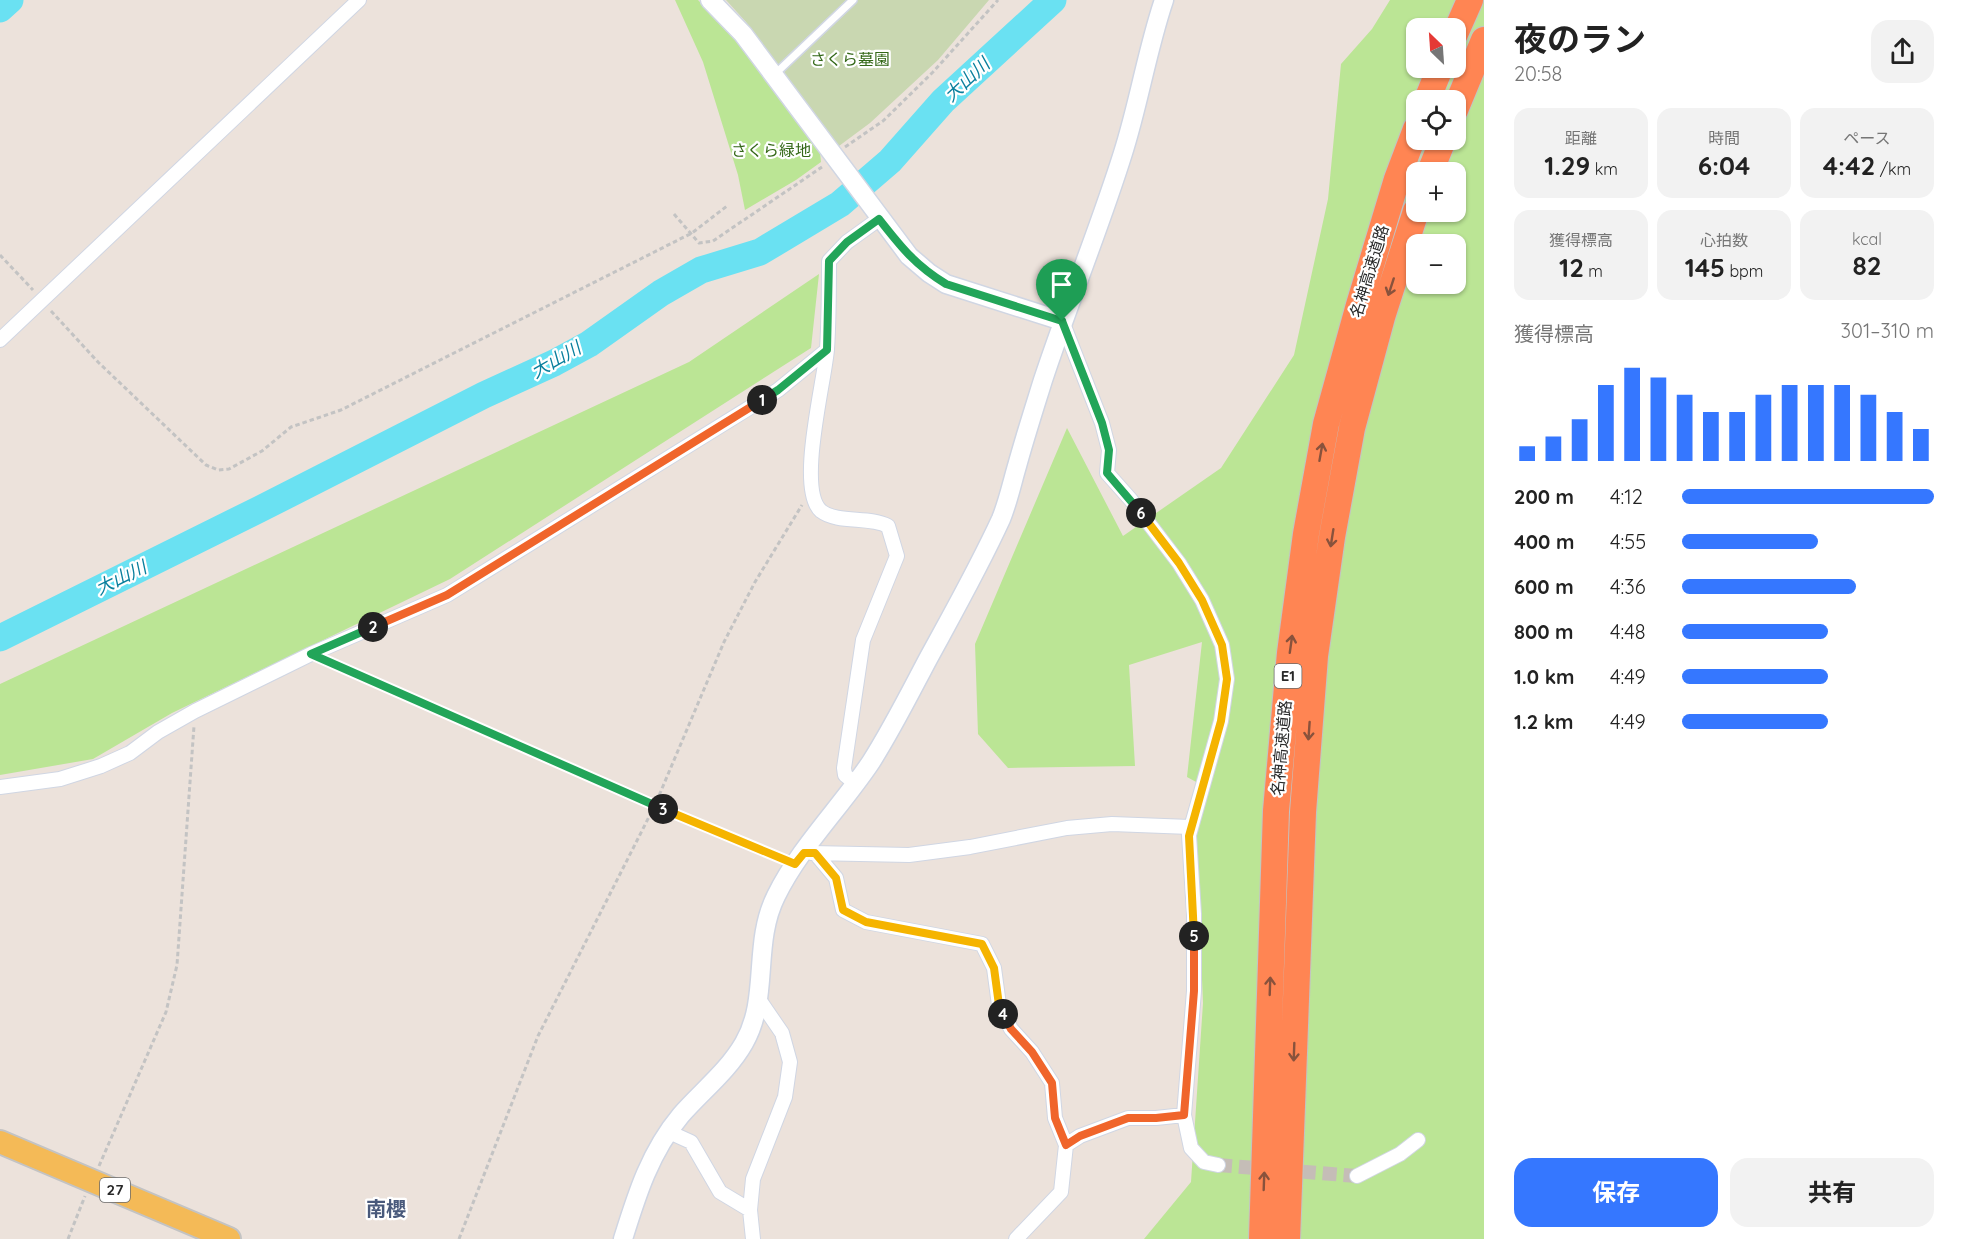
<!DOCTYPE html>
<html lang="ja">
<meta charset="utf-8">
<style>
:root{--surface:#fff;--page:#f2f2f2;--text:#222;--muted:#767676;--accent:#3577ff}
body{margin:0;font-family:Quicksand,"Noto Sans JP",sans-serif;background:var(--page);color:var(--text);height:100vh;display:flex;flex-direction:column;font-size:22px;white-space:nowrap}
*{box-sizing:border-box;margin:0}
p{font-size:20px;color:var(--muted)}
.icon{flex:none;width:33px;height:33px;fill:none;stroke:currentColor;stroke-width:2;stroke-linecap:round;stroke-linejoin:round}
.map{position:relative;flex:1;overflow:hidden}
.side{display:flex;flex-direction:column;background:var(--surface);width:480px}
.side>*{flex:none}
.needle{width:39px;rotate:335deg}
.tools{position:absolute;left:1406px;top:18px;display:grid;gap:12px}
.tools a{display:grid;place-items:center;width:60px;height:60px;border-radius:12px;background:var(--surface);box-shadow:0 2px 4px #0004;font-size:30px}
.pin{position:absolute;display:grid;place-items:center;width:51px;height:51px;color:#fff;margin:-62px -26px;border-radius:50% 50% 50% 0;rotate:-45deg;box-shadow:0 0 6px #0007}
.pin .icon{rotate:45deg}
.km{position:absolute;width:30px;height:30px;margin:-15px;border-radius:50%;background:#222;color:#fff;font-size:16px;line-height:30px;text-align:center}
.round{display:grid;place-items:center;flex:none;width:63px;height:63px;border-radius:18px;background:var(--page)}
.head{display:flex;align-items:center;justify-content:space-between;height:102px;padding:0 30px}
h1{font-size:33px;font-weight:700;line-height:45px}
.metrics{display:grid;grid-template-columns:repeat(3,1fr);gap:9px;height:102px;padding:6px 30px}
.metrics div{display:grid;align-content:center;border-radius:15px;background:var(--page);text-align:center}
.metrics b{font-size:26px;font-weight:700}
.metrics small{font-size:16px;font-weight:400}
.metrics p{font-size:16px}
.chart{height:168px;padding:12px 30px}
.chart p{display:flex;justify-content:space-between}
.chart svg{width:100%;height:108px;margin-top:6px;stroke:var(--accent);stroke-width:6}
.button{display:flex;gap:12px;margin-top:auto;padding:12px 30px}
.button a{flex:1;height:69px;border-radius:18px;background:var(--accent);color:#fff;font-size:24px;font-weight:700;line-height:69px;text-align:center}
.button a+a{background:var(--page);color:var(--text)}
ul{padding:0 30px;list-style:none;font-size:20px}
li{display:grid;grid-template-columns:96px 72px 1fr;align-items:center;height:45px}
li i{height:15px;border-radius:8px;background:var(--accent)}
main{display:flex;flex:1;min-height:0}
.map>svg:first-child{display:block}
.green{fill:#bbe595;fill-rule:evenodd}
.cemetery{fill:#c9d7b1}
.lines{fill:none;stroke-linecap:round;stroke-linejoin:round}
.river{stroke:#6ae1f2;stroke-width:27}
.minor-tunnel{stroke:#c5bdb7;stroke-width:14;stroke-dasharray:14 7;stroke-linecap:butt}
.service-casing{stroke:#d0d6e3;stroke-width:10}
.minor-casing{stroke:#d0d6e3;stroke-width:16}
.tertiary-casing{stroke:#d0d6e3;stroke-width:21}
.primary-casing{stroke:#c3c3c3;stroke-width:26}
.motorway-casing{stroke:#c3c3c3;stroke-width:28}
.path{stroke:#c3c3c3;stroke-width:3;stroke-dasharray:4.5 3;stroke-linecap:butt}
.service{stroke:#fff;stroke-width:7}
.minor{stroke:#fff;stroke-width:14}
.tertiary{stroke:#fff;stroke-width:18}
.primary{stroke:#f4ba57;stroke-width:22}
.motorway{stroke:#ff8553;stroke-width:26}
.oneway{stroke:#89523c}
.split-1-casing{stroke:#fff;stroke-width:12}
.split-2-casing{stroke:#fff;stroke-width:12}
.split-3-casing{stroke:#fff;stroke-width:12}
.split-4-casing{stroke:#fff;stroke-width:12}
.split-5-casing{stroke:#fff;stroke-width:12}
.split-6-casing{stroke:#fff;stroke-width:12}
.split-7-casing{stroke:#fff;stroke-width:12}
.split-1{stroke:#22a559;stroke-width:8}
.split-2{stroke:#f0652b;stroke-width:8}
.split-3{stroke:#22a559;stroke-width:8}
.split-4{stroke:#f5b400;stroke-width:8}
.split-5{stroke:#f0652b;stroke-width:8}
.split-6{stroke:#f5b400;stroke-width:8}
.split-7{stroke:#22a559;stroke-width:8}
.labels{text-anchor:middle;stroke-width:4.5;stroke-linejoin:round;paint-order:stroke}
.shield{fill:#fff;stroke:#696969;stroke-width:1.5}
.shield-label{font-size:15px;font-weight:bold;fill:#292929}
.park-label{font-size:16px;fill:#346818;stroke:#fff}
.street-label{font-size:16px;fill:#292929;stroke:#fff}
.water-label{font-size:18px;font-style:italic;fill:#097f9d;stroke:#fff}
.quarter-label{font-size:20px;font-weight:bold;fill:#49597b;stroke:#fff}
</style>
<main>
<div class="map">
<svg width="1484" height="1239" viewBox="0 0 1484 1239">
<rect width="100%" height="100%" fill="#ece2db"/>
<path class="green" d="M 675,0 L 698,0 L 737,39 L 820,152 L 821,162 L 796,180 L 745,210 L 738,175 L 703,62 Z
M 1390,0 L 1484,0 L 1484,1239 L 1144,1239 L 1191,1182 L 1203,1003 L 1196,833 L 1209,789 L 1187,777 L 1202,642 L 1129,665 L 1135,766 L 1008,768 L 978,734 L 975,644 L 1067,428 L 1123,536 L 1221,468 L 1294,355 L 1328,199 L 1341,64 L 1372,29 ZM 1416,28 L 1455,28 L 1455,68 L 1416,68 ZM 1416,100 L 1455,100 L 1455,140 L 1416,140 ZM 1416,172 L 1455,172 L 1455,212 L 1416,212 ZM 1416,244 L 1455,244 L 1455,284 L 1416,284 Z
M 819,274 L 811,348 L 450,579 L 172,713 L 93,759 L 0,775 L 0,684 L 689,362 Z"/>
<path class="cemetery" d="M 726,0 L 989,0 L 938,60 L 870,123 L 839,146 L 746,22 Z"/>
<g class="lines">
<path class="river" d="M 0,9 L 10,0
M 0,638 L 260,509 L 484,395 L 554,363 L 589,344 L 661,293 L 701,270 L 760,252 L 840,204 L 890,161 L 943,101 L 1053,0"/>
<path class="minor-tunnel" d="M 1218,1165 L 1357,1176"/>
<defs>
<path id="service" d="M 775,74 L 853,0"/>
<path id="minor" d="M 1062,321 L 1102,423 L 1109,450 L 1107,473 L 1131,500 L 1179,563 L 1202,600 L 1222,645 L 1227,679 L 1221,721 L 1189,835 L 1194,914 L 1194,991 L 1184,1115 L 1191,1148 L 1204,1162 L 1218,1165
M 0,340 L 359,0
M 855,783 L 845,775 L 844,768 L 863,640 L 897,556 L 888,526 C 869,516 838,524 821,511 C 796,489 825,380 827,349 C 829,320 829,290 829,261 L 847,242 L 879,219
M 0,787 L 60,779 L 101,766 L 130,753 L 158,732 L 195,711 L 311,654 L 447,595 L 778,390 L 827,350
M 811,853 L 909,855 L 970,847 L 1067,828 L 1112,824 L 1190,827
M 815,853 L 836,878 L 843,910 L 866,922 L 982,944 L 994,968 L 999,1005 L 1011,1029 L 1032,1052 L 1052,1083 L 1055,1118 L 1066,1145 L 1061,1192 L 1016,1239
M 669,1132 L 691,1142 L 720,1192 L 750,1210
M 1066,1145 L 1080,1136 L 1128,1118 L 1156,1118 L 1184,1115
M 1357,1176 L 1400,1154 L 1418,1140
M 753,1239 L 750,1210 L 753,1179 L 785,1097 L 790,1062 L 782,1033 L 758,998"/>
<path id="tertiary" d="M 710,0 L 743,34 L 909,256 L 929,273 L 946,284 L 1062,321
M 623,1239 C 637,1194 650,1152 681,1115 C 702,1091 728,1071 744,1043 C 770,998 752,944 776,896 C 800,847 841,807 871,762 C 892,729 910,693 928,659 C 953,613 979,567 1001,519 C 1008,502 1012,483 1017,466 C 1025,437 1034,409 1043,380 C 1068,304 1099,230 1123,153 C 1139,103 1147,50 1164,0"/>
<path id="primary" d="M 0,1142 L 229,1239"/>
<path id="motorway" d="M 1455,34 L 1470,0
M 1427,100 L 1440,68
M 1455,110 L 1484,40
M 1430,172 L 1443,140
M 1262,1239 L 1276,811 L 1290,653 L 1306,534 L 1326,424 L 1359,305 L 1397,179 L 1416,129
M 1287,1239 L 1303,812 L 1315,656 L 1332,537 L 1352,428 L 1382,317 L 1416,211"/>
</defs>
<use href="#service" class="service-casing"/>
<use href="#minor" class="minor-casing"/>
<use href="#tertiary" class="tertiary-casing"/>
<use href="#primary" class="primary-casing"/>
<use href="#motorway" class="motorway-casing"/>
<path class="path" d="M 845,147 L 883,121 L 933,72 L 998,0
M 674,214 L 699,243 L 713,241 L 822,167
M 0,255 L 33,290
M 51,311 L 98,362 L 206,465 L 218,470 L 229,469 L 262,451 L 291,427 L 341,410 L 692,233 L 727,206
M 329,662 L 780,858
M 99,1166 L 166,1012 L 177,965 L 194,726
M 68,1239 L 85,1196
M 459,1239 L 538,1036 L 655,805 L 724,642 L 755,582 L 802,505"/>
<use href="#service" class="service"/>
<use href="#minor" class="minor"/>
<use href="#tertiary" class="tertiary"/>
<use href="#primary" class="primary"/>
<use href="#motorway" class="motorway"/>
</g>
<defs><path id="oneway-shaft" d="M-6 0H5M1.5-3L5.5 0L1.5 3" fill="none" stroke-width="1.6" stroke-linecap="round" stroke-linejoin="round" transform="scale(1.5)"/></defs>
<g class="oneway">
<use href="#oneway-shaft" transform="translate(1391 287) rotate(108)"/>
<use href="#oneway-shaft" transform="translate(1321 452) rotate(-80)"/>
<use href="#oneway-shaft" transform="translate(1332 538) rotate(99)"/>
<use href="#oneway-shaft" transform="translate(1291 644) rotate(-82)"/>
<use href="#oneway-shaft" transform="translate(1309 731) rotate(94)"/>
<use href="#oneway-shaft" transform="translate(1270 986) rotate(-88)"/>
<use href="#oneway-shaft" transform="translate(1294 1052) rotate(92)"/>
<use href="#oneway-shaft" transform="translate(1264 1181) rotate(-88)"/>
</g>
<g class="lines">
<defs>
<path id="split-1" d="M 762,400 L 778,390 L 827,350 L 829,261 L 847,242 L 879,219 C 901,247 915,265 946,284 L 1062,321"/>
<path id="split-2" d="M 373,627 L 447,595 L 762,400"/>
<path id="split-3" d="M 373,627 L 311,654 L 663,809"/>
<path id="split-4" d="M 663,809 L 795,864 L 804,853 L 815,853 L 836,878 L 843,910 L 866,922 L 982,944 L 994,968 L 999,1005 L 1003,1014"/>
<path id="split-5" d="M 1003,1014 L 1011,1029 L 1032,1052 L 1052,1083 L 1055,1118 L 1066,1145 L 1080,1136 L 1128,1118 L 1156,1118 L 1184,1115 L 1194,991 L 1194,936"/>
<path id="split-6" d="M 1141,513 L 1179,563 L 1202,600 L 1222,645 L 1227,679 L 1221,721 L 1189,836 L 1194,936"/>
<path id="split-7" d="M 1062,321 L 1102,423 L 1109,450 L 1107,473 L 1141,513"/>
</defs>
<use href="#split-1" class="split-1-casing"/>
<use href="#split-2" class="split-2-casing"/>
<use href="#split-3" class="split-3-casing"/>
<use href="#split-4" class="split-4-casing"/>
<use href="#split-5" class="split-5-casing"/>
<use href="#split-6" class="split-6-casing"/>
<use href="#split-7" class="split-7-casing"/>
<use href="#split-1" class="split-1"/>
<use href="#split-2" class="split-2"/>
<use href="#split-3" class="split-3"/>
<use href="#split-4" class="split-4"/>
<use href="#split-5" class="split-5"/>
<use href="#split-6" class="split-6"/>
<use href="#split-7" class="split-7"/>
</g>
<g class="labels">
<g class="shield">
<rect x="1274.5" y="664" width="27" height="24" rx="4.5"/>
<rect x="100" y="1178" width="30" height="24" rx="4.5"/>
</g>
<g class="shield-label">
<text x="1288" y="681">E1</text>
<text x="115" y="1195">27</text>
</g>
<g class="park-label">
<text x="850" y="65">さくら墓園</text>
<text x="771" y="156">さくら緑地</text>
</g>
<g class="street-label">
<text transform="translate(1369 271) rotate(-73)" y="6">名神高速道路</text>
<text transform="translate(1281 748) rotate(-85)" y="6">名神高速道路</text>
</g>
<g class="water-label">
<text transform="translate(967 80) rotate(-43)" y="6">大山川</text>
<text transform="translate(556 360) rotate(-30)" y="6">大山川</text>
<text transform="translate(121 578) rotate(-26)" y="6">大山川</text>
</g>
<g class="quarter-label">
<text x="386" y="1216">南櫻</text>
</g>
</g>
</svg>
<div class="tools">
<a><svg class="needle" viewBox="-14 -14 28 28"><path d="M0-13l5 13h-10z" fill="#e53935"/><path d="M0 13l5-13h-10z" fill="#767676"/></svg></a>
<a><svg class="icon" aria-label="locate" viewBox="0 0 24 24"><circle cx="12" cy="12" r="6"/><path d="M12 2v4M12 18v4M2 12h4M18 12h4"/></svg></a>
<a>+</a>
<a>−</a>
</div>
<div class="pin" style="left:1062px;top:321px;background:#1e9e55"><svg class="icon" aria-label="arrive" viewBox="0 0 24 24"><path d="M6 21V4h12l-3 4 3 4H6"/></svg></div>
<b class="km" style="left:762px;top:400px">1</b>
<b class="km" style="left:373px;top:627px">2</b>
<b class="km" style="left:663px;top:809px">3</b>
<b class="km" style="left:1003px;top:1014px">4</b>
<b class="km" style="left:1194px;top:936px">5</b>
<b class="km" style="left:1141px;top:513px">6</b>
</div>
<section class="side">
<div class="head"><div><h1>夜のラン</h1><p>20:58</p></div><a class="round"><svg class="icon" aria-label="share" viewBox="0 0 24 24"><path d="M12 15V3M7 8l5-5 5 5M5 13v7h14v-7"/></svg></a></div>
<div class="metrics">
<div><p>距離</p><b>1.29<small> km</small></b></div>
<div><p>時間</p><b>6:04</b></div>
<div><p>ペース</p><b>4:42<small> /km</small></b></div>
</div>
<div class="metrics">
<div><p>獲得標高</p><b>12<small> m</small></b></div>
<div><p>心拍数</p><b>145<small> bpm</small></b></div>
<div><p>kcal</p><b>82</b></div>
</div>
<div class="chart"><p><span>獲得標高</span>301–310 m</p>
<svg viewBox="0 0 160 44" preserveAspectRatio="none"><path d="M5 44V38M15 44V34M25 44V27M35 44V13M45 44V6M55 44V10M65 44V17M75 44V24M85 44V24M95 44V17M105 44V13M115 44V13M125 44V13M135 44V17M145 44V24M155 44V31"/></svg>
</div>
<ul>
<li><b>200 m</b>4:12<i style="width:100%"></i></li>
<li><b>400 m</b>4:55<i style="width:54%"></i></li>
<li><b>600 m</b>4:36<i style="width:69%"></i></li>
<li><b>800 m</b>4:48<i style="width:58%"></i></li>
<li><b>1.0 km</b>4:49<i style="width:58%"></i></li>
<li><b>1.2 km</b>4:49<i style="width:58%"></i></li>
</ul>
<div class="button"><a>保存</a><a>共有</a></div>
</section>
</main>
